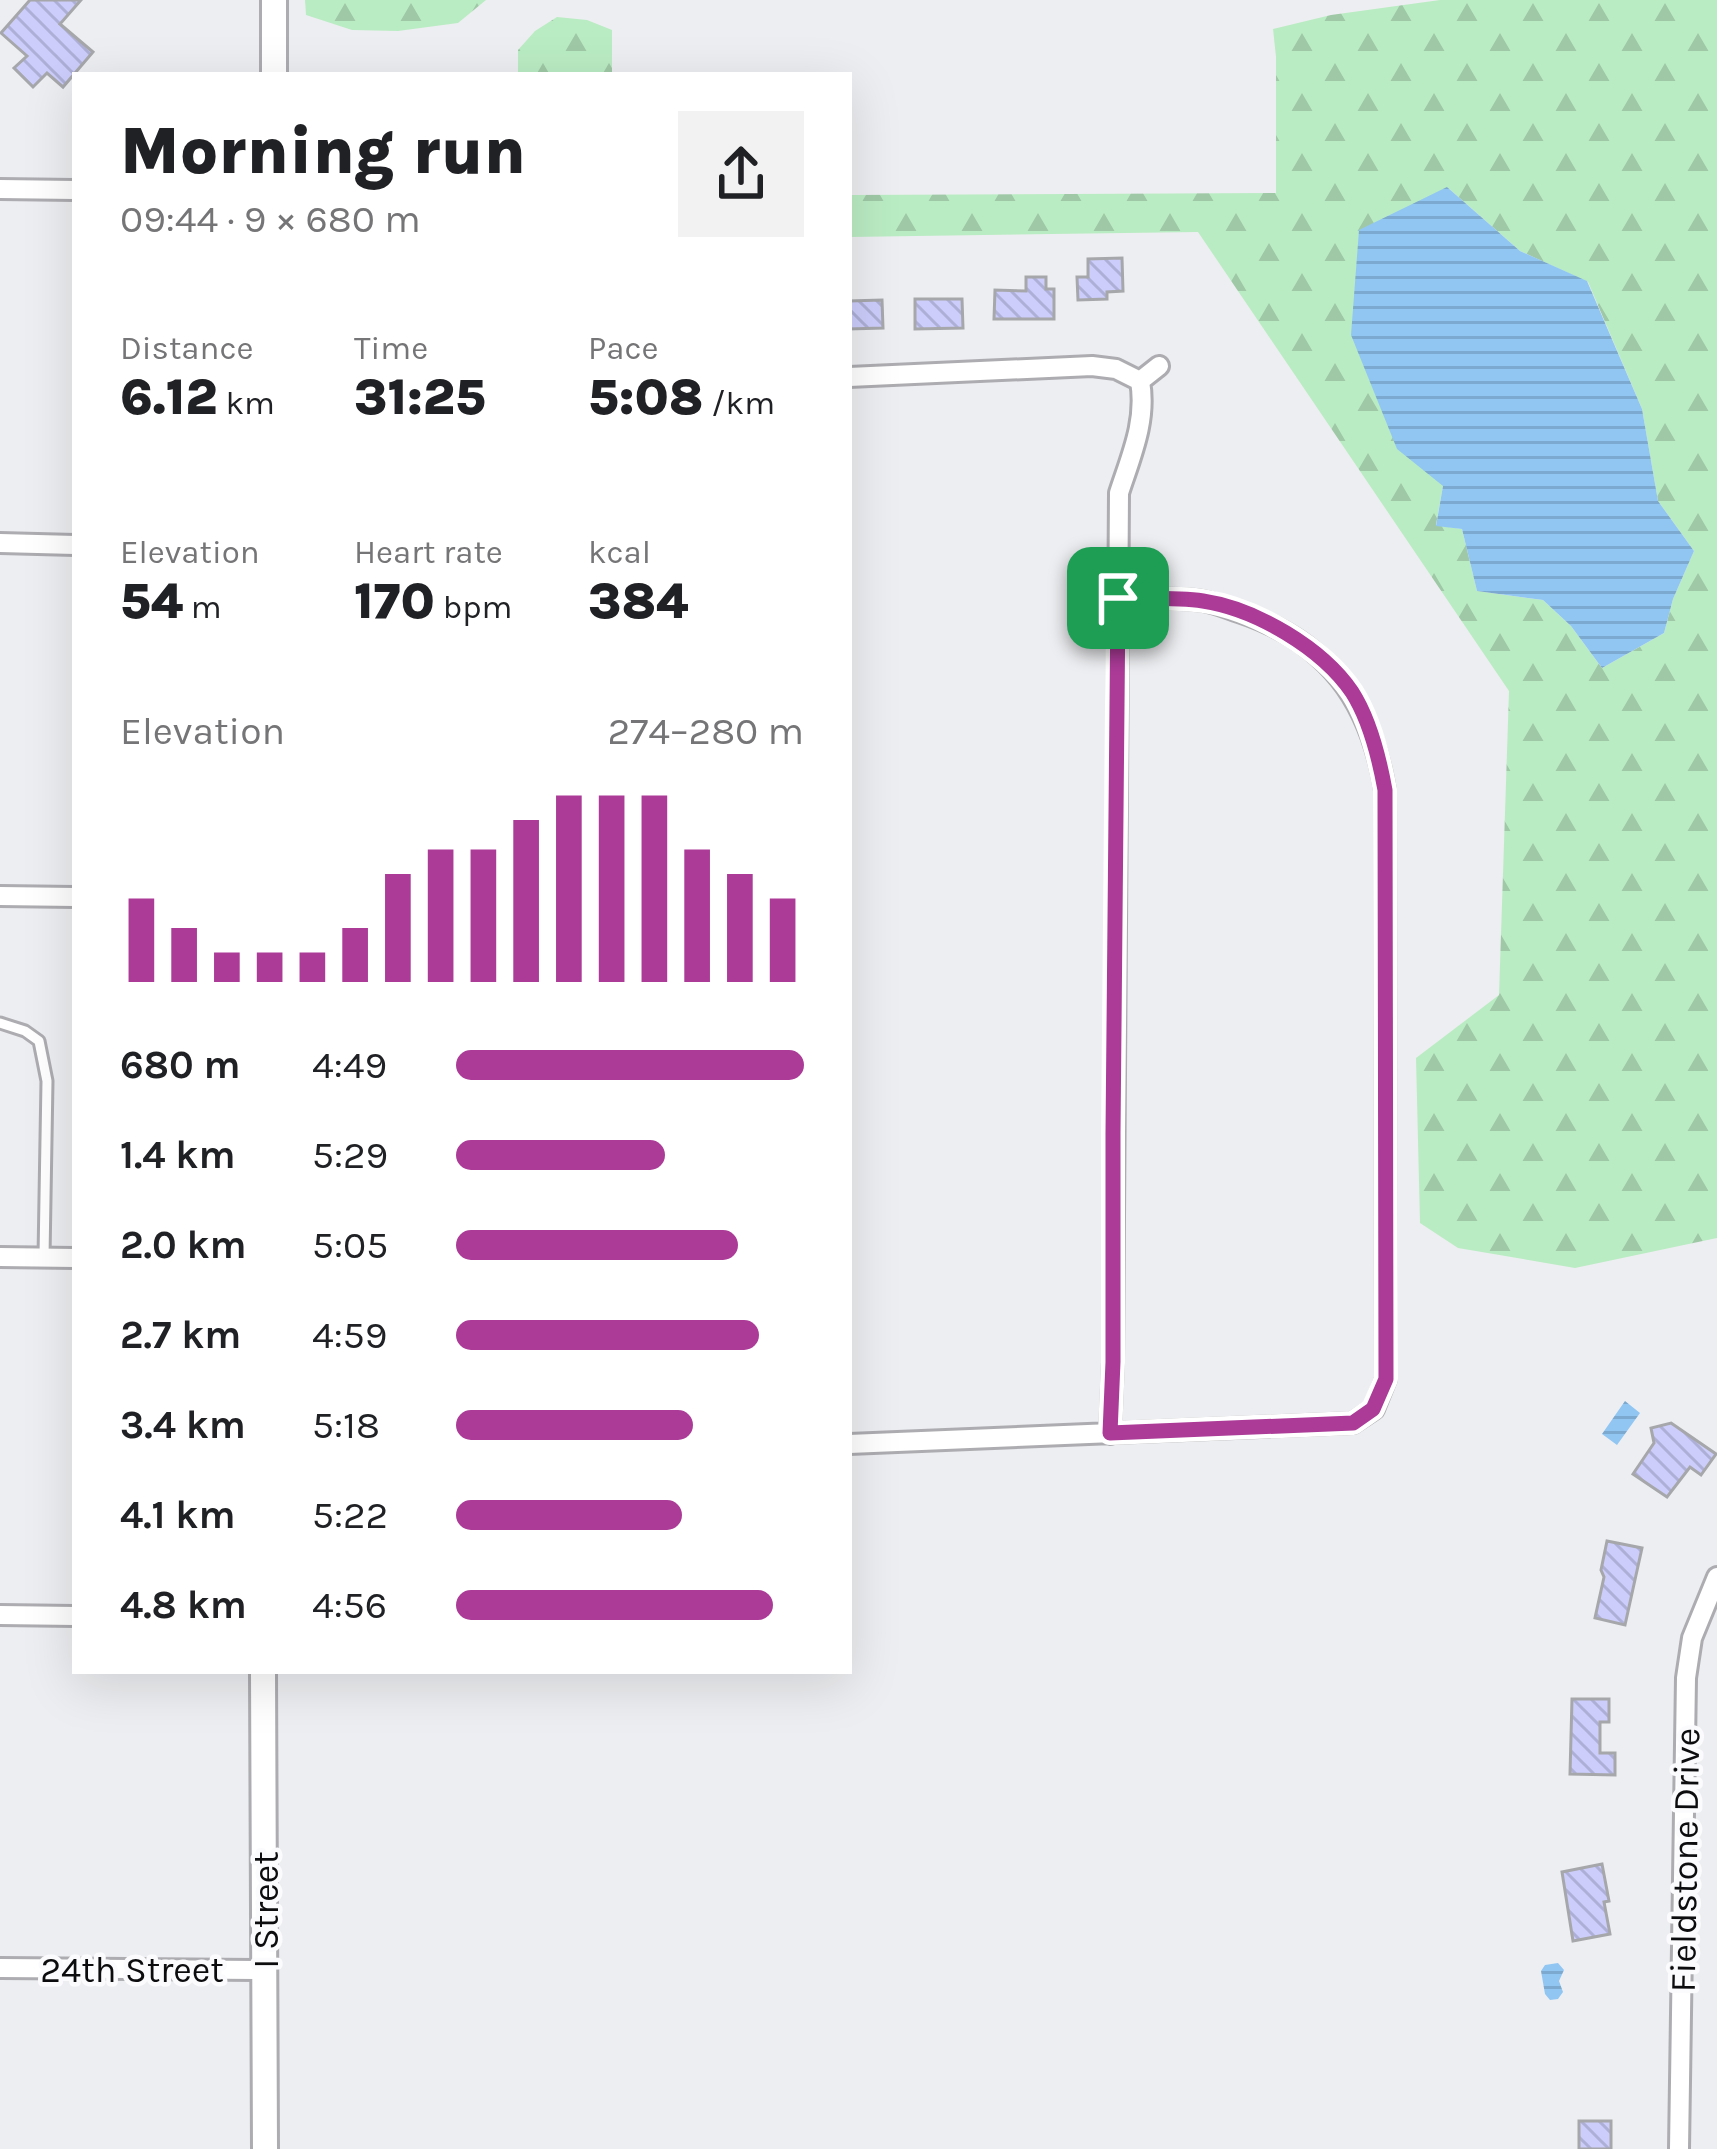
<!DOCTYPE html>
<meta charset="utf-8">
<style>
:root{--surface:#fff;--page:#f2f2f2;--text:#202124;--muted:#757577;--accent:#ab3b97}
body{margin:0;font-family:Karla,sans-serif;background:var(--page);color:var(--text);height:100vh;display:flex;flex-direction:column;font-size:45px;white-space:nowrap}
*{box-sizing:border-box;margin:0}
p{font-size:39px;color:var(--muted)}
.icon{flex:none;width:66px;height:66px;fill:none;stroke:currentColor;stroke-width:2;stroke-linecap:round;stroke-linejoin:round}
.map{position:relative;flex:1;overflow:hidden}
.panel{position:absolute;left:72px;top:72px;width:780px;height:1602px;display:flex;flex-direction:column;background:var(--surface);border-radius:0px;box-shadow:0 12px 48px #0002}
.panel>*{flex:none}
.pin{position:absolute;display:grid;place-items:center;width:102px;height:102px;color:#fff;margin:-51px;border-radius:24px;box-shadow:0 6px 18px #0006}
.round{display:grid;place-items:center;flex:none;width:126px;height:126px;border-radius:0px;background:var(--page)}
.summary{display:flex;align-items:center;justify-content:space-between;height:204px;padding:0 48px}
h1{font-size:66px;font-weight:800;line-height:90px}
.stats{display:grid;grid-template-columns:repeat(3,1fr);gap:18px;height:204px;padding:12px 48px}
.stats div{display:grid;align-content:center}
.stats b{font-size:51px;font-weight:800}
.stats small{font-size:33px;font-weight:400}
.stats p{font-size:33px}
.chart{height:336px;padding:24px 48px}
.chart p{display:flex;justify-content:space-between}
.chart svg{width:100%;height:216px;margin-top:12px;stroke:var(--accent);stroke-width:6}
ul{padding:0 48px;list-style:none;font-size:39px}
li{display:grid;grid-template-columns:192px 144px 1fr;align-items:center;height:90px}
li i{height:30px;border-radius:15px;background:var(--accent)}
.map>svg:first-child{display:block}
.forest{fill:url(#forest-firs);fill-rule:evenodd}
.water{fill:url(#water-rules)}
.building{fill:url(#building-back-hatch);stroke:#a6a7aa;stroke-width:3}
.lines{fill:none;stroke-linecap:round;stroke-linejoin:round}
.service-casing{stroke:#adadb1;stroke-width:15}
.minor-casing{stroke:#adadb1;stroke-width:24}
.tertiary-casing{stroke:#adadb1;stroke-width:30}
.service{stroke:#fff;stroke-width:9}
.minor{stroke:#fff;stroke-width:18}
.tertiary{stroke:#fff;stroke-width:24}
.route-casing{stroke:#fff;stroke-width:24}
.route{stroke:#ab3b97;stroke-width:15}
.labels{text-anchor:middle;stroke-width:9;stroke-linejoin:round;paint-order:stroke}
.street-label{font-size:36px;fill:#0c0c0e;stroke:#fbfbfe}
</style>
<div class="map">
<svg width="1717" height="2149" viewBox="0 0 1717 2149">
<defs>
<pattern id="forest-firs" width="22" height="20" patternUnits="userSpaceOnUse" patternTransform="scale(3)"><rect width="22" height="20" fill="#baecc3"/><path d="M5 1l3.5 6h-7zM16 11l3.5 6h-7z" fill="#9fc9a6"/></pattern>
<pattern id="water-rules" width="6" height="5" patternUnits="userSpaceOnUse" patternTransform="scale(3)"><rect width="6" height="5" fill="#91c6f3"/><path d="M0 2.5h6" fill="none" stroke="#7ca9cf"/></pattern>
<pattern id="building-back-hatch" width="6" height="6" patternUnits="userSpaceOnUse" patternTransform="scale(3)"><rect width="6" height="6" fill="#cccdfb"/><path d="M-1 5l2 2M0 0l6 6M5-1l2 2" fill="none" stroke="#aeafd6"/></pattern>
</defs>
<rect width="100%" height="100%" fill="#edeef1"/>
<path class="forest" d="M 305,0 L 486,0 L 458,23 L 398,31 L 352,30 L 306,15 Z
M 1440,0 L 1717,0 L 1717,1238 L 1575,1268 L 1458,1248 L 1420,1223 L 1416,1058 L 1499,995 L 1509,691 L 1198,232 L 849,237 L 849,195 L 1276,193 L 1276,57 L 1273,29 L 1331,15 ZM 1447,187 L 1520,251 L 1588,282 L 1642,409 L 1658,501 L 1694,551 L 1673,599 L 1664,633 L 1602,668 L 1571,626 L 1543,600 L 1477,591 L 1462,529 L 1436,525 L 1443,486 Z
M 557,17 L 587,20 L 612,30 L 612,75 L 518,75 L 518,50 L 535,31 Z"/>
<path class="water" d="M 1447,187 L 1520,251 L 1587,281 L 1642,409 L 1658,501 L 1694,551 L 1673,599 L 1664,633 L 1602,668 L 1571,626 L 1543,600 L 1477,591 L 1462,529 L 1436,526 L 1443,486 L 1397,449 L 1351,335 L 1359,230 Z
M 1625,1401 L 1640,1413 L 1617,1445 L 1602,1434 Z
M 1558,1963 L 1564,1970 L 1559,1981 L 1563,1992 L 1558,1999 L 1550,2000 L 1545,1994 L 1541,1971 L 1545,1965 Z"/>
<path class="building" d="M 30,0 L 81,0 L 60,24 L 93,52 L 63,87 L 47,73 L 33,87 L 14,68 L 27,56 L 1,33 Z
M 1122,258 L 1123,291 L 1107,292 L 1107,299 L 1078,300 L 1077,277 L 1088,277 L 1088,259 Z
M 1026,277 L 1046,277 L 1046,289 L 1054,289 L 1054,319 L 994,319 L 995,290 L 1026,291 Z
M 915,299 L 962,299 L 963,328 L 915,329 Z
M 882,300 L 883,328 L 849,329 L 849,301 Z
M 1671,1423 L 1716,1454 L 1701,1475 L 1690,1467 L 1667,1497 L 1633,1474 L 1654,1443 L 1651,1428 Z
M 1607,1541 L 1642,1548 L 1625,1625 L 1595,1618 L 1604,1577 L 1601,1570 Z
M 1572,1699 L 1609,1699 L 1609,1722 L 1600,1722 L 1600,1753 L 1615,1753 L 1615,1775 L 1570,1774 Z
M 1602,1864 L 1609,1901 L 1604,1902 L 1610,1934 L 1573,1941 L 1562,1872 Z
M 1579,2121 L 1611,2121 L 1611,2149 L 1579,2149 Z"/>
<g class="lines">
<defs>
<path id="service" d="M 0,1023 L 25,1031 L 39,1041 L 47,1081 L 44,1256"/>
<path id="minor" d="M 0,189 L 75,190
M 849,377 L 1092,366 L 1116,369 L 1140,381
M 1140,381 L 1159,366
M 0,543 L 75,545
M 0,896 L 75,897
M 0,1257 L 75,1258
M 1110,1434 L 1113,1362 L 1119,493 C 1131,456 1147,421 1140,381
M 849,1444 L 1353,1423 L 1374,1409 L 1386,1379 L 1385,790 C 1370,700 1327,641 1239,612 C 1227,608 1215,603 1203,601 C 1176,597 1146,599 1118,598
M 0,1615 L 75,1616
M 0,1968 L 265,1970
M 1679,2149 L 1686,1678 L 1692,1638 L 1717,1577"/>
<path id="tertiary" d="M 274,75 L 274,0
M 263,1671 L 265,2149"/>
</defs>
<use href="#service" class="service-casing"/>
<use href="#minor" class="minor-casing"/>
<use href="#tertiary" class="tertiary-casing"/>
<use href="#service" class="service"/>
<use href="#minor" class="minor"/>
<use href="#tertiary" class="tertiary"/>
</g>
<g class="lines">
<defs>
<path id="route" d="M 1118,598 C 1146,599 1176,597 1203,601 C 1256,609 1322,648 1352,692 C 1370,720 1379,757 1385,790 L 1386,1379 L 1373,1409 L 1353,1423 L 1110,1433 L 1113,1362 L 1113,1134 Z"/>
</defs>
<use href="#route" class="route-casing"/>
<use href="#route" class="route"/>
</g>
<g class="labels">
<g class="street-label">
<text transform="translate(1684 1860) rotate(-89)" y="13">Fieldstone Drive</text>
<text transform="translate(265 1910) rotate(-90)" y="13">I Street</text>
<text x="132" y="1982">24th Street</text>
</g>
</g>
</svg>
<div class="pin" style="left:1118px;top:598px;background:#1e9e55"><svg class="icon" aria-label="arrive" viewBox="0 0 24 24"><path d="M6 21V4h12l-3 4 3 4H6"/></svg></div>
<section class="panel">
<div class="summary"><div><h1>Morning run</h1><p>09:44 · 9 × 680 m</p></div><a class="round"><svg class="icon" aria-label="share" viewBox="0 0 24 24"><path d="M12 15V3M7 8l5-5 5 5M5 13v7h14v-7"/></svg></a></div>
<div class="stats">
<div><p>Distance</p><b>6.12<small> km</small></b></div>
<div><p>Time</p><b>31:25</b></div>
<div><p>Pace</p><b>5:08<small> /km</small></b></div>
</div>
<div class="stats">
<div><p>Elevation</p><b>54<small> m</small></b></div>
<div><p>Heart rate</p><b>170<small> bpm</small></b></div>
<div><p>kcal</p><b>384</b></div>
</div>
<div class="chart"><p><span>Elevation</span>274–280 m</p>
<svg viewBox="0 0 160 44" preserveAspectRatio="none"><path d="M5 44V27M15 44V33M25 44V38M35 44V38M45 44V38M55 44V33M65 44V22M75 44V17M85 44V17M95 44V11M105 44V6M115 44V6M125 44V6M135 44V17M145 44V22M155 44V27"/></svg>
</div>
<ul>
<li><b>680 m</b>4:49<i style="width:100%"></i></li>
<li><b>1.4 km</b>5:29<i style="width:60%"></i></li>
<li><b>2.0 km</b>5:05<i style="width:81%"></i></li>
<li><b>2.7 km</b>4:59<i style="width:87%"></i></li>
<li><b>3.4 km</b>5:18<i style="width:68%"></i></li>
<li><b>4.1 km</b>5:22<i style="width:65%"></i></li>
<li><b>4.8 km</b>4:56<i style="width:91%"></i></li>
</ul>
</section>
</div>
